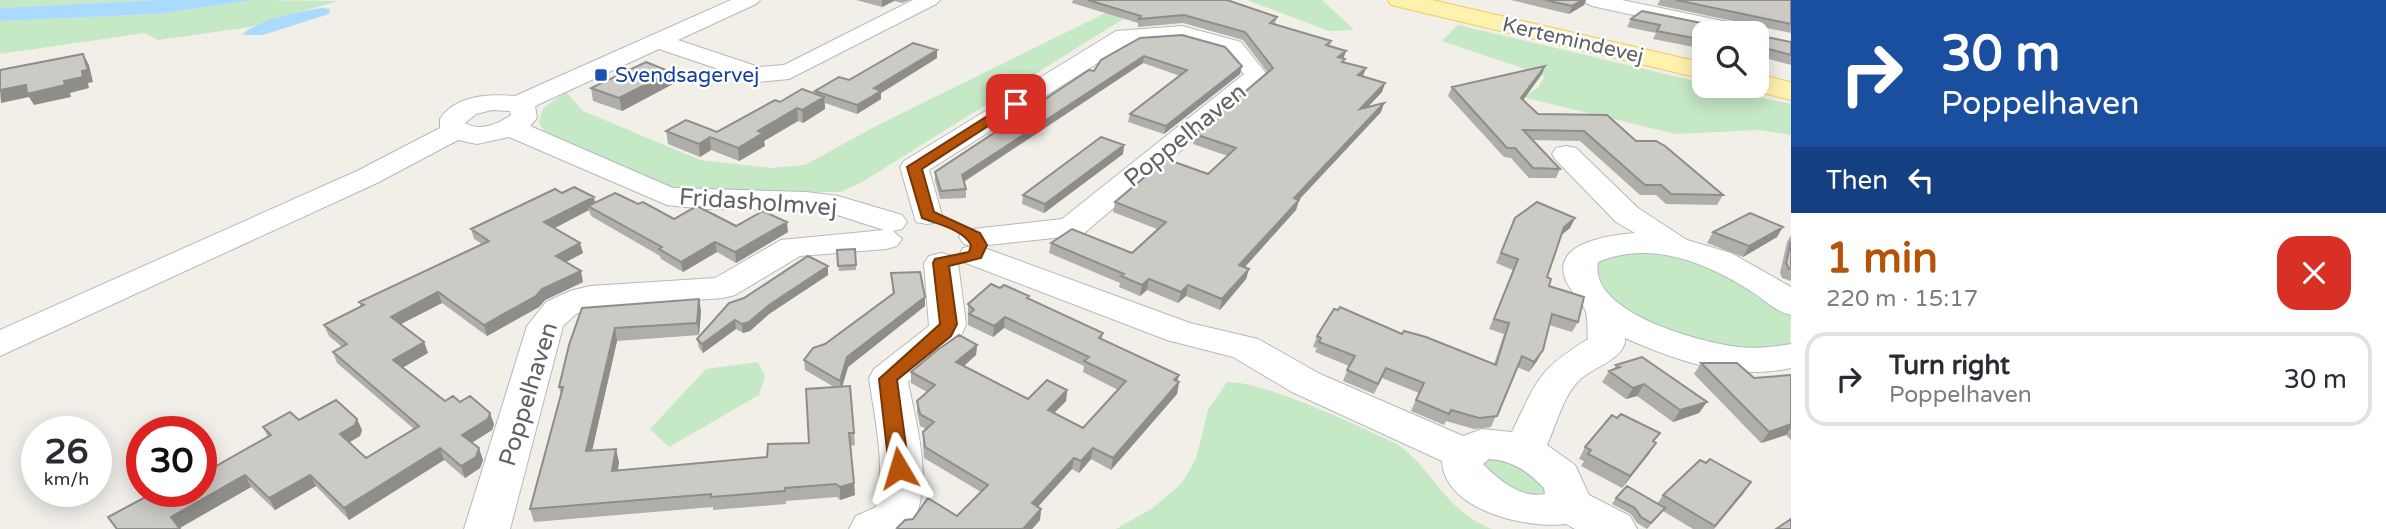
<!DOCTYPE html>
<meta charset="utf-8">
<style>
:root{--surface:#fff;--page:#f2f2f3;--text:#2b2b33;--muted:#7c7c81;--line:#e1e1e2;--accent:#b45309}
body{margin:0;font-family:"Varela Round",sans-serif;background:var(--page);color:var(--text);height:100vh;display:flex;flex-direction:column;font-size:26px;white-space:nowrap}
*{box-sizing:border-box;margin:0}
p{font-size:23px;color:var(--muted)}
.icon{flex:none;width:38px;height:38px;fill:none;stroke:currentColor;stroke-width:2;stroke-linecap:round;stroke-linejoin:round}
.map{position:relative;flex:1;overflow:hidden}
.panel{display:flex;flex-direction:column;background:var(--surface);width:595px}
.panel>*{flex:none}
.hud{background:#1a4fa0;color:#fff;overflow:hidden}
.fabs{position:absolute;left:1692px;top:21px;display:grid;gap:14px}
.fabs a{display:grid;place-items:center;width:77px;height:77px;border-radius:14px;background:var(--surface);box-shadow:0 4px 18px #0003;font-size:35px}
.speed{position:absolute;left:21px;top:416px;display:flex;gap:14px;font-size:35px;font-weight:700;text-align:center}
.speed>*{display:grid;place-content:center;width:91px;height:91px;border-radius:50%;background:var(--surface);box-shadow:0 4px 18px #0003;line-height:1}
.speed small{font-size:18px;font-weight:400}
.speed .limit{border:10px solid #d22;background:#fff;color:#111}
.pin{position:absolute;display:grid;place-items:center;width:60px;height:60px;color:#fff;margin:-30px;border-radius:14px;box-shadow:0 4px 10px #0006}
.me{position:absolute;width:77px;margin:-38px;rotate:353deg;stroke-linejoin:round;filter:drop-shadow(0 0 5px #0008)}
.turn{display:flex;align-items:center;gap:24px;height:147px;padding:0 35px;font-size:32px}
.turn .icon{width:91px;height:91px;stroke-width:2.5}
.turn b{display:block;font-size:49px;line-height:60px}
.then{display:flex;align-items:center;height:66px;padding:0 35px;background:#0003;gap:14px;font-size:26px}
.round{display:grid;place-items:center;flex:none;width:74px;height:74px;border-radius:21px;background:var(--page)}
.summary{display:flex;align-items:center;justify-content:space-between;height:119px;padding:0 35px}
h1{font-size:42px;font-weight:700;line-height:52px;color:var(--accent)}
ul{padding:0;list-style:none}
li{display:flex;align-items:center;gap:21px;height:94px;margin:0 14px 10px;padding:0 21px;border:4px solid var(--line);border-radius:21px}
li div{flex:1}
li b{display:block;font-size:26px}
li em{font-style:normal}
main{display:flex;flex:1;min-height:0}
.map>svg:first-child{display:block}
.green{fill:#c5e8c5}
.water{fill:#aadaff}
.lines{fill:none;stroke-linecap:round;stroke-linejoin:round}
.minor-casing{stroke:#b5b8bc;stroke-width:2}
.major-casing{stroke:#f2c960;stroke-width:2}
.minor{fill:#fff;fill-rule:evenodd}
.major{fill:#fff2af;fill-rule:evenodd}
.wall{fill:#afaea9}
.shaded-wall{fill:#8f8d8a}
.building{fill:#cccac5;stroke:#8f8d8a;stroke-width:2}
.route{fill:#b45309;stroke:#753606;stroke-width:2}
.transit-dot{fill:#1a4fb4;stroke:#fff;stroke-width:2.5}
.labels{text-anchor:middle;stroke-width:5;stroke-linejoin:round;paint-order:stroke}
.far-street-label{font-size:21px;fill:#5f6368;stroke:#fff}
.far-transit-label{font-size:21px;fill:#164399;stroke:#fff;text-anchor:start}
.street-label{font-size:24px;fill:#5f6368;stroke:#fff}
</style>
<main>
<div class="map">
<svg width="1791" height="529" viewBox="0 0 1791 529">
<rect width="100%" height="100%" fill="#f1efe8"/>
<path class="green" d="M0 0H156L0 8Z
M254 0 338 1 250 27 158 40 145 33 0 54V21L156 14Z
M1132 0 1144 6 862 182 840 192H699L671 188 545 132 539 123 543 108 566 92 583 111 700 160 771 168 805 165 878 125Z
M1247 0H1322L1354 30 1329 31Z
M1458 25 1704 83V86L1791 104V135L1759 130 1676 134 1522 97 1538 88 1545 76 1442 41Z
M1635 248 1694 257 1791 315 1790 345 1772 353 1671 340 1594 288 1595 259Z
M758 362 765 376 759 395 669 447 650 429 706 369Z
M1227 382C1265 381 1357 426 1395 443 1433 467 1443 510 1492 529H1116L1153 508 1182 483 1196 459 1208 410Z
M1489 455 1547 479V498L1510 500 1479 461Z"/>
<path class="water" d="M156 0H254L156 14 0 21V8Z
M323 8 330 9 329 14 263 35H242C255 20 303 11 323 8Z"/>
<g class="lines">
<defs>
<path id="minor" d="M731 0H760L756 4 678 40 759 67 784 65 913 0H940L936 4 789 79 757 82 659 49 535 106 537 118 530 126 673 188 806 192 838 196 902 215 907 222 902 229 893 231 902 239 897 246 886 249 800 256 735 295 723 298 591 308 576 314 563 326 510 529H464L527 326 546 302 570 291 590 286 715 278 781 240 884 230 834 214 806 210 705 209 667 205 509 137 477 144 458 140 377 183 0 356V330L357 171 440 128V119C456 95 488 94 515 96ZM492 110 510 111 511 115C498 124 480 132 465 123L476 114Z
M1581 0H1622L1747 26 1758 33H1717L1592 6Z
M1182 26 1241 42 1268 76 1082 235 979 246 1190 323 1258 339 1320 374 1463 436 1482 429 1512 432C1537 380 1538 370 1588 339 1587 331 1588 320 1586 312 1582 300 1568 291 1564 275 1556 241 1613 235 1635 233L1616 222 1556 160 1552 154 1556 148 1566 146 1576 148 1638 208 1687 240 1731 253 1791 287V315C1774 311 1764 299 1749 290 1705 262 1649 240 1598 262 1588 313 1700 342 1737 347 1755 349 1773 347 1791 344V368C1734 381 1677 361 1625 338 1627 357 1595 367 1583 377 1564 392 1557 423 1547 445L1575 465 1589 495 1630 516 1637 529H1575L1566 524C1526 529 1444 510 1442 461L1292 392 1233 357 1167 340 963 262 959 255 963 248 972 246 964 244 959 237 964 230 1062 219 1244 74 1225 52 1181 40 1129 43 929 170 942 215 938 222 927 224 916 222 900 167 904 161 1116 31ZM1489 459C1512 460 1529 472 1544 488L1545 494C1521 499 1499 480 1483 464Z
M941 253 953 256 958 263 966 324 963 332 958 340 908 382C917 429 935 485 910 529H849L856 516 876 507C886 466 875 420 869 378L874 369 929 326 924 263 929 256Z"/>
<path id="major" d="M1388 0H1432L1704 63V79L1391 5Z
M1757 74 1791 82V100L1747 89 1744 86H1757Z"/>
</defs>
<use href="#minor" class="minor-casing"/>
<use href="#major" class="major-casing"/>
<use href="#minor" class="minor"/>
<use href="#major" class="major"/>
</g>
<path class="wall" d="M856 0H910L902 3 894 1 882 7Z
M1073 0H1227L1277 17 1275 24 1331 41 1330 46 1346 51 1343 59 1344 62 1363 77 1385 83 1382 92 1368 107 1384 103 1381 112 1299 200 1296 210 1244 267 1249 269 1246 279 1220 310 1186 296 1178 303 1147 290 1140 296 1119 287 1120 283 1049 253 1051 243 1132 253 1157 229 1113 212 1115 202 1208 174 1228 156 1193 144 1195 134 1267 72 1243 40 1183 23 1138 27V23L1072 3Z
M1511 0H1586L1584 5 1569 14Z
M1660 0H1791V33L1657 5Z
M1642 11 1721 27H1759L1761 36 1791 42V65L1757 56V33H1704V49L1653 39 1656 33 1627 27 1631 19Z
M1140 38 1242 66 1240 74 1164 134 1128 122 1130 114 1180 76 1143 63 964 182 966 189V198L940 199 935 181V172L1094 71Z
M937 58 881 93V99L857 114 825 103V109L803 123 798 121 764 141 765 146 739 161 711 150 700 157 668 144 666 131 717 132 780 102 815 94V91L849 80Z
M1542 74 1523 100 1538 114 1636 141 1723 195 1717 205 1666 204 1656 195H1640L1580 141 1532 140 1560 169 1556 178H1529L1511 158 1504 157 1448 96 1452 87Z
M673 84 622 111 593 101 591 88Z
M1124 145 1123 154 1044 213 1022 204 1023 195Z
M562 193 595 203 638 204 674 219 788 232 736 263 717 252 683 272 661 259 660 256 591 216 589 210 555 228 583 253 566 262 583 282 545 300 539 307 487 336 442 303 401 324 424 342 428 353 403 367 445 401 460 402 494 424 492 430 472 443 483 460 480 468 465 478 444 460 349 520 316 486 275 510 251 487 180 528V529H116L108 517 216 466 268 437 263 427 299 420 357 419 362 430 360 436 349 442 366 458 414 429 337 363 333 352 342 347 329 336 324 325 361 307 359 302 482 244 474 239 471 229Z
M1515 218H1575L1570 228 1561 235 1547 277 1549 286 1578 322 1572 332 1549 325 1543 350 1537 361 1529 372 1517 367 1491 427 1474 429 1446 421 1444 425 1411 411 1419 393 1382 378 1374 394 1343 381 1349 366 1315 352 1317 348 1313 347 1317 336 1402 334 1494 364 1504 334 1489 329 1513 270 1496 263Z
M1713 232 1777 237 1743 257 1707 243Z
M1791 235V281L1782 278 1780 273 1787 242Z
M855 249 856 270 839 271 837 250Z
M828 266V275L769 314 750 331 743 333 736 329 703 353 699 348 697 339Z
M891 273 925 297V306L848 367 842 387 854 433 855 445 851 446 855 495 840 500 837 497 786 501V504L713 510V507L534 522 530 509 561 395 559 387 569 345 699 299 701 311 699 335 617 341 592 451 619 462 618 471 767 457 809 443 834 387 805 370 804 360 893 294Z
M1000 288 1029 296V299L1103 333 1102 339 1179 375 1177 382H1179L1177 394 1111 470 1091 459 1079 473 1072 469 1038 507 1041 509 1040 520 1032 529H897V528L957 516 981 492 924 458 923 443V432L926 429 920 426 917 412V401L927 392 911 383V372L977 345 976 355 964 366 1028 399 1067 390 1066 401 1054 413 1083 428 1118 390 1083 372 1084 366 1004 328 993 337 968 325V304Z
M1701 363 1754 378 1791 375V440L1786 435 1761 443 1694 374Z
M1616 365 1699 413 1673 422 1637 396 1626 399 1602 382 1609 371 1614 369Z
M1654 442 1649 454 1622 488 1581 466 1584 461 1579 459 1585 447Z
M1743 494 1714 529H1693L1663 511 1647 529 1637 523 1631 514 1612 504 1616 498 1657 504 1663 495Z"/>
<path class="shaded-wall" d="M882 0H894V1L882 7Z
M1583 0H1586L1584 5 1569 14 1572 6Z
M937 50V58L881 93V99L857 114V105L874 88Z
M1346 51 1343 59 1338 57Z
M83 54 89 65 93 82 88 83 89 88 70 93 71 97 34 105 29 97 1 103 0 90 26 85 64 81 82 71Z
M1144 56 1143 63 961 183 962 175Z
M1242 66 1240 74 1164 134 1166 126Z
M1545 66 1542 74 1518 107 1521 98Z
M1366 68 1363 76 1358 75Z
M671 72 673 84 622 111 619 98Z
M1385 83 1382 92 1357 118 1360 109Z
M824 97 825 109 803 123 802 110Z
M1384 103 1381 112 1291 208 1294 198Z
M797 108 798 121 764 141 765 146 739 161 738 148 758 131Z
M710 137 711 150 700 157 699 144Z
M1124 145 1123 154 1044 213 1045 204Z
M594 197 596 207 588 206 589 210 547 232 544 222Z
M1299 200 1296 210 1237 276 1239 265Z
M1575 218 1570 228 1559 237 1564 227Z
M787 222 788 232 736 263 735 252Z
M1783 227 1777 237 1743 257 1749 246Z
M715 242 717 252 683 272 681 262Z
M580 243 583 253 558 266 556 256Z
M828 266V275L769 314 750 331 743 333 742 324Z
M1249 269 1246 279 1220 310 1222 299Z
M581 271 583 282 545 300 539 307 487 336 484 325 542 289Z
M1149 279 1147 290 1140 296 1142 285Z
M1188 285 1186 296 1178 303 1181 292Z
M438 292 442 303 395 327 391 317Z
M925 297V306L848 367 841 391 840 381 847 357Z
M699 299 701 311 699 335 697 323Z
M1005 317 1004 328 993 337 994 326Z
M735 320 736 329 703 353 702 344Z
M615 328 617 341 589 464 586 451Z
M424 342 428 353 397 371 393 360Z
M977 345 976 355 956 373V362Z
M1543 350 1537 361 1529 372 1534 362Z
M1179 375 1176 386 1179 382 1177 394 1111 470 1113 458Z
M1644 384 1637 396 1626 399 1633 388Z
M1067 390 1066 401 1046 421 1048 410Z
M1707 402 1699 413 1673 422 1680 410Z
M490 413 494 424 492 430 466 446 462 435Z
M357 419 362 430 360 436 345 445 340 434Z
M1791 424V428L1786 435 1761 443 1769 432Z
M1656 443 1649 454 1622 488 1630 476Z
M440 448 444 460 349 520 344 508Z
M479 448 483 460 480 468 465 478 461 466Z
M1093 448 1091 459 1079 473 1081 461Z
M616 449 619 462 615 484 612 471Z
M1074 458 1072 469 1030 515 1032 503Z
M245 475 251 487 178 529 171 517Z
M310 475 316 486 275 510 269 498Z
M1751 482 1743 494 1713 529 1715 526Z
M854 483 855 495 840 500V487Z
M1041 509 1040 520 1032 529H1023Z"/>
<path class="building" d="M1088 0H1227L1277 17 1270 23 1331 41 1326 45 1346 51 1338 57 1345 59 1342 62 1366 68 1358 75 1385 83 1360 109 1384 103 1294 198 1299 200 1239 265 1249 269 1222 299 1188 285 1181 292 1149 279 1142 285 1121 276 1124 274 1051 243 1072 229 1132 253 1166 222 1115 202 1166 159 1208 174 1236 148 1195 134 1273 68 1245 32 1184 15 1139 19 1141 16Z
M1545 0H1583L1572 6Z
M1676 0H1791V24Z
M1642 11 1721 27H1759L1761 36 1791 42V55L1757 46V33H1704V40L1657 31 1660 25 1631 19Z
M1182 35 1225 47 1242 66 1166 126 1130 114 1187 70 1144 56 962 175 966 189 941 191 935 172 1089 70 1094 71 1101 60 1140 38Z
M913 43 937 50 874 88 881 91 857 105 815 91 839 77 849 80Z
M83 54 88 70 82 71 83 77 64 81 65 85 27 94 26 85 0 90V70Z
M646 62 671 72 619 98 591 88Z
M1545 66 1521 98 1538 114 1607 115 1636 141H1656L1665 146 1723 195 1671 194 1661 185H1645L1584 131 1523 130 1560 169 1533 168 1515 148H1507L1452 87Z
M802 89 824 97 802 110 797 108 758 131 763 133 738 148 710 137 699 144 666 131 686 120 717 132 775 100 780 102Z
M1101 137 1124 145 1045 204 1023 195Z
M574 187 594 197 544 222 580 243 556 256 581 271 542 289 536 296 484 325 438 292 391 317 424 342 393 360 445 401 453 396 460 402 470 396 490 413 488 419 462 435 479 448 476 457 461 466 440 448 344 508 310 475 269 498 245 475 171 517 180 529H117L108 517 155 492H201V466L211 461 216 466 271 435 263 427 290 412 299 420 336 400 357 419 355 425 340 434 366 458 419 426 333 352 347 344 324 325 364 305 359 302 489 241 471 229 555 189 562 193Z
M615 193 638 204 643 202 674 219 697 206 736 226 763 211 787 222 735 252 715 242 681 262 659 249 662 247 588 206Z
M1537 202 1575 218 1564 227 1547 277 1551 279 1549 286 1584 297 1578 322 1552 314 1543 350 1534 362 1522 356 1497 416 1479 418 1451 410 1449 414 1416 400 1424 383 1386 368 1378 384 1347 370 1355 356 1319 342 1321 338 1317 336 1334 309 1338 310 1340 307 1402 334 1404 331 1426 337 1496 365 1509 323 1494 319 1518 259 1501 253 1515 218Z
M1750 213 1783 227 1749 246 1713 232Z
M1791 241V269H1789L1786 263Z
M855 249 856 265 838 266 837 250Z
M808 256 828 266 769 305 749 322 742 324 735 320 702 344 697 339 729 303 744 298Z
M920 272 925 297 847 357 840 381 804 360 813 348 825 344 894 293 891 273Z
M991 284 1000 288 1004 285 1029 296 1027 298 1103 333 1099 338 1179 375 1174 380 1179 382 1113 458 1093 448 1081 461 1074 458 1032 503 1041 509 1023 529H900L897 528 905 520 913 519 928 498 957 516 988 485 925 447 923 432 934 422 920 414 917 401 935 385 911 372 936 351 959 335 977 345 956 362 1028 399 1047 380 1067 390 1048 410 1083 428 1126 381 1084 361 1089 357 1005 317 994 326 969 314 974 310 968 304Z
M699 299 697 323 615 328 586 451 616 449 612 471 767 457 768 444 809 443 806 389 850 386 854 433H849L854 483 840 487 836 484 785 488V491L711 497V494L530 509 563 387H559L569 345 582 308Z
M1642 357 1707 402 1680 410 1644 384 1633 388 1609 371 1620 367 1616 365Z
M1701 363H1737L1754 378 1791 375V424L1769 432Z
M1621 414 1660 433 1653 441 1656 443 1630 476 1588 454 1591 450 1585 447 1612 415 1617 418Z
M1710 459 1751 482 1715 526 1663 495 1700 460 1706 463Z
M1627 486 1665 508 1651 523 1641 517 1635 508 1616 498Z
M1791 519V529H1776Z"/>
<path class="route" d="M1011 101 1022 104 922 169 934 212 980 233 987 245 981 258 949 266 957 324 951 336 897 380 909 468 906 473H892L889 468 879 379 940 324 933 263 935 259 969 252 971 245C963 229 937 224 922 218L907 167Z"/>
<rect class="transit-dot" x="594" y="68" width="14" height="14" rx="3.5"/>
<g class="labels">
<g class="far-street-label">
<text transform="translate(1573 40) rotate(13)" y="7">Kertemindevej</text>
</g>
<g class="far-transit-label">
<text x="615" y="82">Svendsagervej</text>
</g>
<g class="street-label">
<text transform="translate(1185 135) rotate(-39)" y="8">Poppelhaven</text>
<text transform="translate(758 202) rotate(4)" y="8">Fridasholmvej</text>
<text transform="translate(528 394) rotate(-73)" y="8">Poppelhaven</text>
</g>
</g>
</svg>
<div class="fabs">
<a><svg class="icon" aria-label="search" viewBox="0 0 24 24"><circle cx="10" cy="10" r="6"/><path d="M15 15l6 6"/></svg></a>
</div>
<div class="speed"><div>26<small>km/h</small></div><div class="limit">30</div></div>
<div class="pin" style="left:1016px;top:104px;background:#d93025"><svg class="icon" aria-label="arrive" viewBox="0 0 24 24"><path d="M6 21V4h12l-3 4 3 4H6"/></svg></div>
<svg class="me" style="left:899px;top:468px" viewBox="-20 -20 40 40"><path d="M0-17L14 15 0 8-14 15z" fill="#b45309" stroke="#fff" stroke-width="4"/></svg>
</div>
<section class="panel">
<div class="hud">
<div class="turn"><svg class="icon" aria-label="right" viewBox="0 0 24 24"><path d="M7 20v-9h11M14 6l5 5-5 5"/></svg><div><b>30 m</b>Poppelhaven</div></div>
<div class="then">Then<svg class="icon" aria-label="left" viewBox="0 0 24 24"><path d="M17 20v-9H6M10 6l-5 5 5 5"/></svg></div>
</div>
<div class="summary"><div><h1>1 min</h1><p>220 m · 15:17</p></div><a class="round" style="background:#d93025;color:#fff"><svg class="icon" aria-label="close" viewBox="0 0 24 24"><path d="M6 6l12 12M18 6L6 18"/></svg></a></div>
<ul>
<li><svg class="icon" aria-label="right" viewBox="0 0 24 24"><path d="M7 20v-9h11M14 6l5 5-5 5"/></svg><div><b>Turn right</b><p>Poppelhaven</p></div><em>30 m</em></li>
</ul>
</section>
</main>
